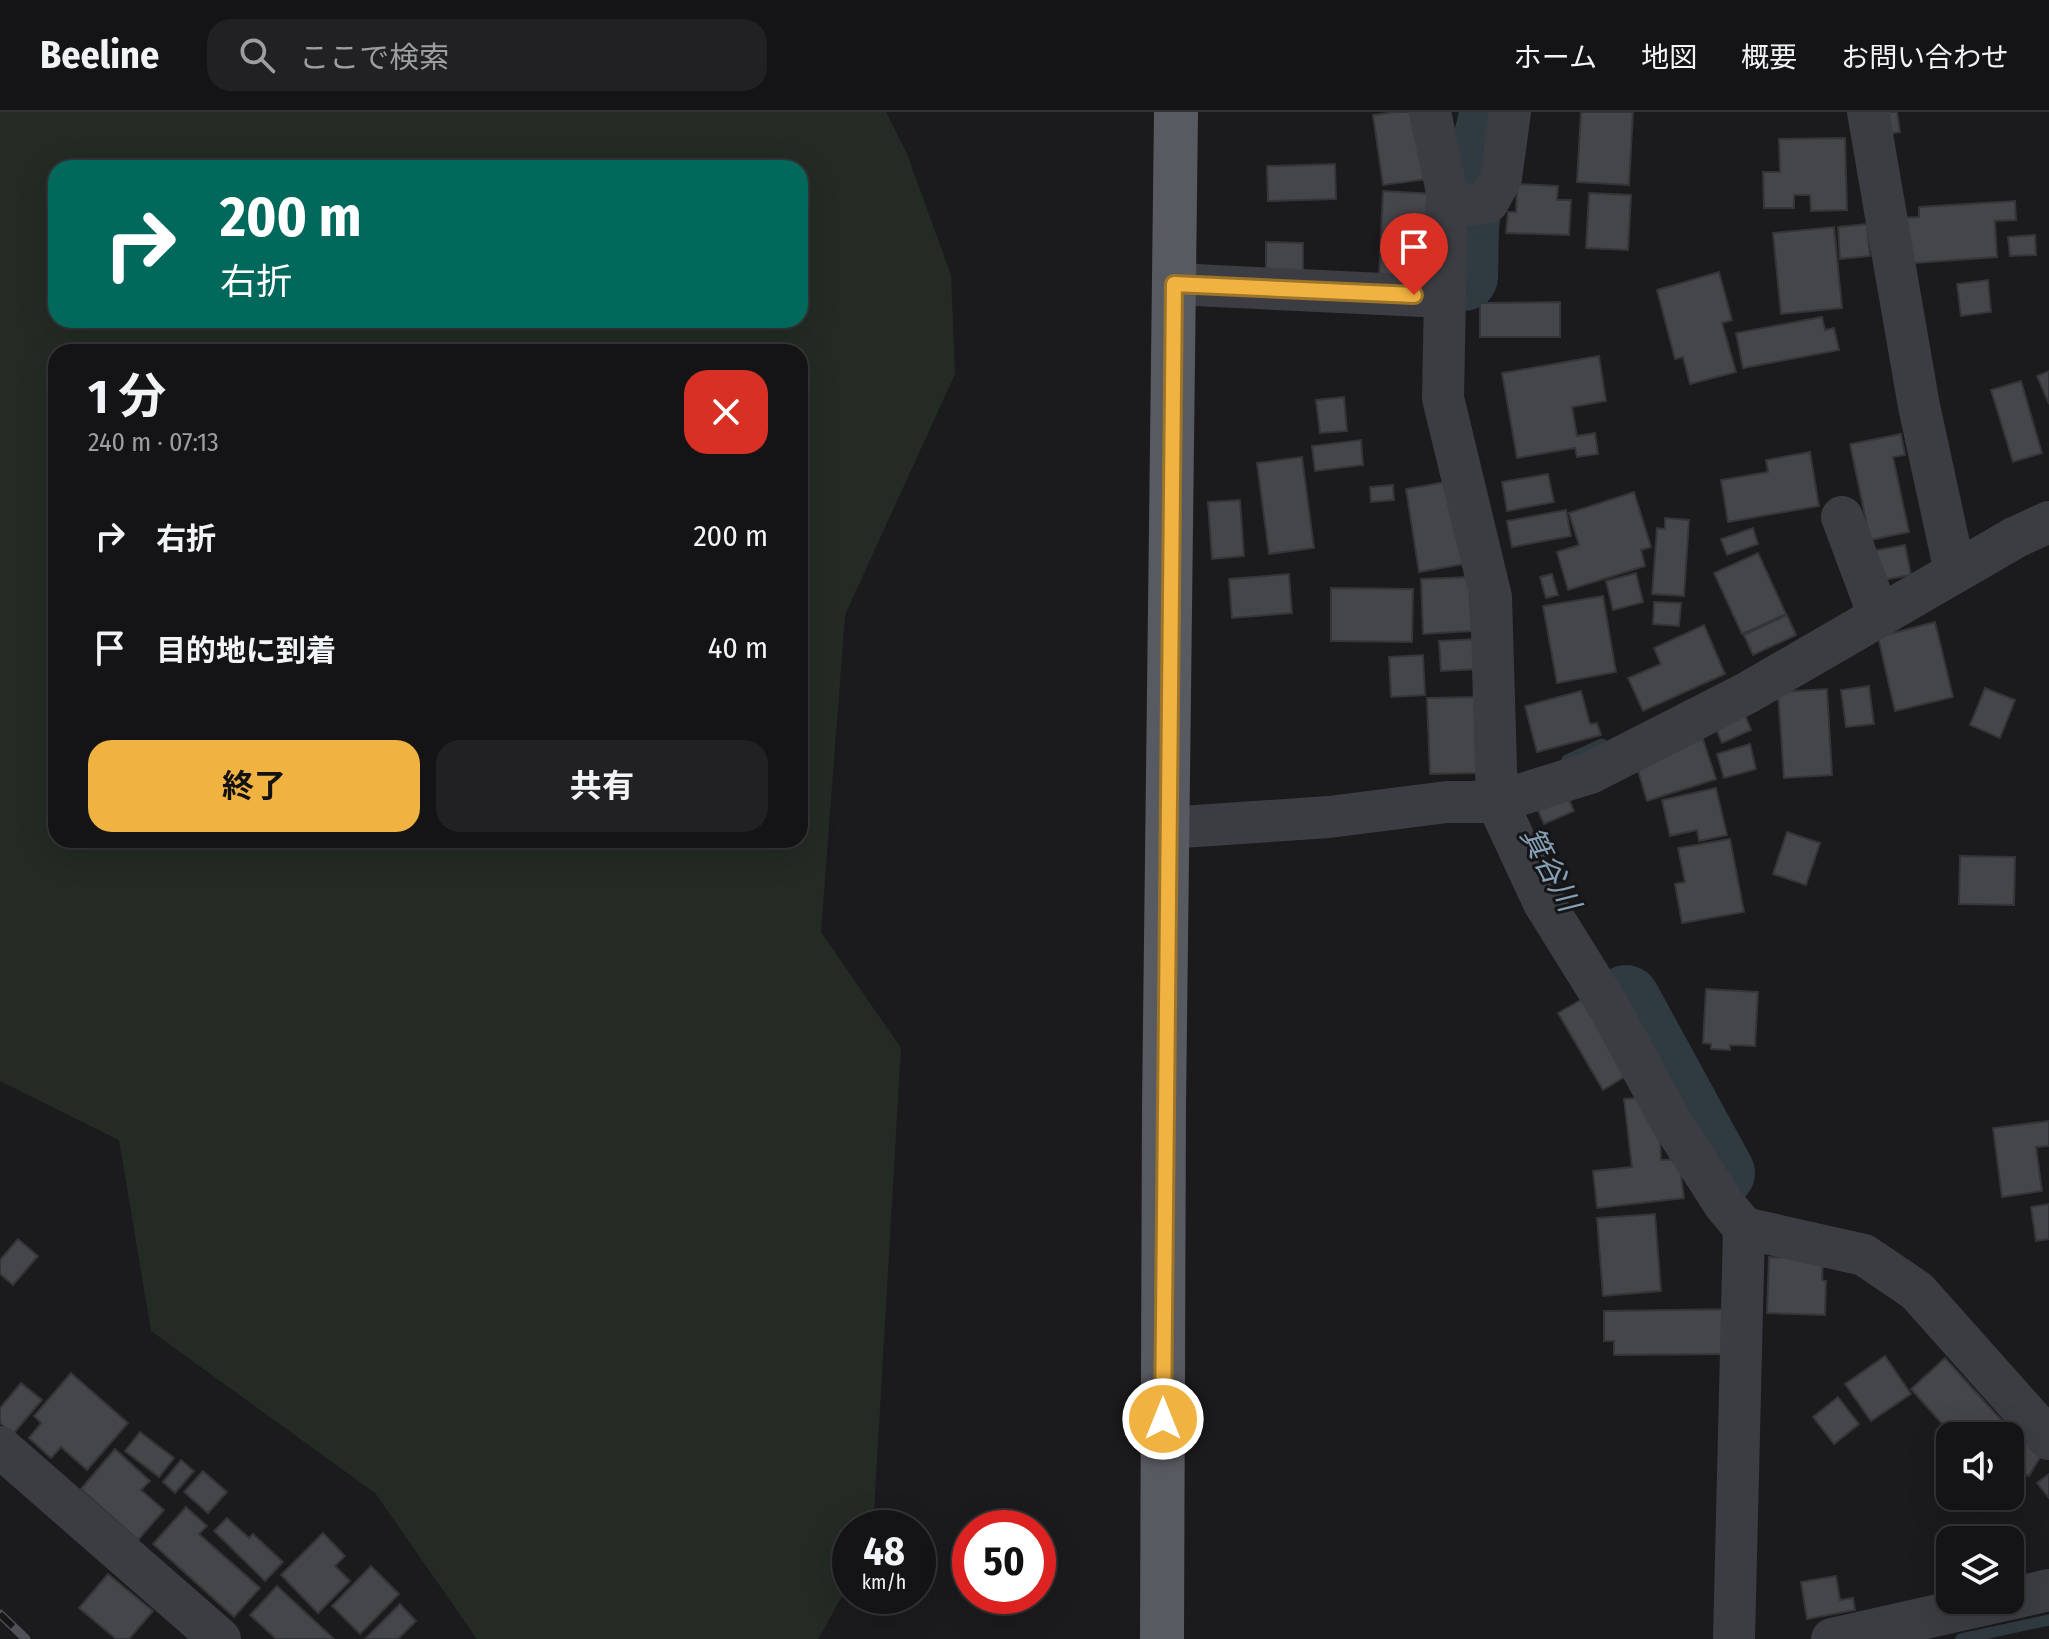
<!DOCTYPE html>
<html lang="ja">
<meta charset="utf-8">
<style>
:root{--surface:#141416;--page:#212123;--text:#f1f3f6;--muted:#9d9ea1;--line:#333335;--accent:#f0b240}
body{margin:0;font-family:"Fira Sans Condensed","Noto Sans JP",sans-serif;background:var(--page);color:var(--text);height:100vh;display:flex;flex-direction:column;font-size:30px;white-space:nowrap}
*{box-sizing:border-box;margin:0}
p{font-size:26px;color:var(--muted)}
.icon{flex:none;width:44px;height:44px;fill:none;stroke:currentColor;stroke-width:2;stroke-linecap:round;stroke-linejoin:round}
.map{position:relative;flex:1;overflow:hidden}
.sheet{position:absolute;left:48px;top:232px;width:760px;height:504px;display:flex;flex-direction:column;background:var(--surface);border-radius:24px;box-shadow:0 8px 32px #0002,0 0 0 2px var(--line)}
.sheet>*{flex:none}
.guide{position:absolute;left:48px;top:48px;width:760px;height:168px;border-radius:24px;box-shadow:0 8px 32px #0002,0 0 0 2px var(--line);background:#00695c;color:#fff;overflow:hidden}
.controls{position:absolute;left:1936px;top:1310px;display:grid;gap:16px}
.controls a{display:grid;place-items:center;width:88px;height:88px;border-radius:16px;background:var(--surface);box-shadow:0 8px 32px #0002,0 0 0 2px var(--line);font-size:40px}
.speed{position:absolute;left:832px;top:1398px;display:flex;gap:16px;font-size:40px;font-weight:700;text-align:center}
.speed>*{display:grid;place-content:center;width:104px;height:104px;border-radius:50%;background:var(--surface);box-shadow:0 8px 32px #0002,0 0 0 2px var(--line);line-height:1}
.speed small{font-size:20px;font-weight:400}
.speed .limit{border:12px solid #d22;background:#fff;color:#111}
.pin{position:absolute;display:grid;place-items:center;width:68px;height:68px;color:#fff;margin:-82px -34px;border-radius:50% 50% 50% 0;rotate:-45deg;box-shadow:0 0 8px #0007}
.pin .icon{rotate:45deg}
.me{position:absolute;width:88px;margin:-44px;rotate:0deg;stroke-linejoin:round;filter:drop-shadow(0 0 6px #0008)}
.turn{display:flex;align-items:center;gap:28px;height:168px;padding:0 40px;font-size:36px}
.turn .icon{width:104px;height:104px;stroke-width:2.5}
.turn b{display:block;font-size:56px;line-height:68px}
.round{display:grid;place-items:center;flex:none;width:84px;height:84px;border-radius:24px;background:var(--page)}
.head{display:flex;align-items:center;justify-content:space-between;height:136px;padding:0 40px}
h1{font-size:48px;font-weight:700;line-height:60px}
.button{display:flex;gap:16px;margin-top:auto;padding:16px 40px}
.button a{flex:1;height:92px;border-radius:24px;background:var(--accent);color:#111;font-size:32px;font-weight:700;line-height:92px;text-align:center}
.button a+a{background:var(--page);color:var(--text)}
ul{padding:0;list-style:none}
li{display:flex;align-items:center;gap:24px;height:112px;padding:0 40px}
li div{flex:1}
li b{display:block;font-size:30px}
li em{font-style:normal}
header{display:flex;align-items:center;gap:48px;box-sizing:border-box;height:112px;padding:0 40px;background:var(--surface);border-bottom:2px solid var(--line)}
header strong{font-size:38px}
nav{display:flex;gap:44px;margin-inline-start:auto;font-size:28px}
.search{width:560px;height:72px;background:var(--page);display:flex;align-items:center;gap:20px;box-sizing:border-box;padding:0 28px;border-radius:24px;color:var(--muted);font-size:30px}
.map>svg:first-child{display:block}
.green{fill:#232b24;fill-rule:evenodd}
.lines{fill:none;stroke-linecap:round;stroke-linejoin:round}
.stream{stroke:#303a41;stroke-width:11}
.river{stroke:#303a41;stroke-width:68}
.building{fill:#45464a;stroke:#353539;stroke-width:2}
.minor{stroke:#3c3d42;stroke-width:42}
.major{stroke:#585a61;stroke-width:44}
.rail-casing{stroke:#4f5157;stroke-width:9}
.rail{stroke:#161618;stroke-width:6;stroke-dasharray:18;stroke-linecap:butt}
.route-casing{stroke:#9c742a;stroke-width:20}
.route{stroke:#f0b240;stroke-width:14}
.labels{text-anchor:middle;stroke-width:6;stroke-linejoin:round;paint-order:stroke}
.water-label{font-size:30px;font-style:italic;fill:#86a0b6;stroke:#161618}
</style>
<header>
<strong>Beeline</strong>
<div class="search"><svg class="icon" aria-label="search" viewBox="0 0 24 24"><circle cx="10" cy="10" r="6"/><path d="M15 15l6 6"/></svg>ここで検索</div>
<nav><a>ホーム</a><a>地図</a><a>概要</a><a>お問い合わせ</a></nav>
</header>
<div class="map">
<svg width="2049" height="1527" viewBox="0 0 2049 1527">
<rect width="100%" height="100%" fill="#1b1b1d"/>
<path class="green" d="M0 0H886L907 42 951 163 955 262 845 503 821 820 901 936 873 1416H850V1470L818 1527H477L375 1381 151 1219 119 1028 0 969ZM56 56H800V208H56ZM56 240H800V728H56Z"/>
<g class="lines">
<path class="stream" d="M1567 648 1602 632
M1961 1527 2049 1508"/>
<path class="river" d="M1464 165C1465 136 1463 106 1471 78 1478 52 1490 27 1493 0
M1626 887 1721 1061"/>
</g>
<path class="building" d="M1396 0H1420L1429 67 1383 73 1373 3Z
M1581 0H1633L1629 73 1577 70Z
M1877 0H1897L1900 20 1880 23Z
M1845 26 1847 98 1811 99 1810 83H1794V96H1764L1763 60H1780L1779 27Z
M1335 52 1336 87 1268 89 1267 54Z
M1517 72 1558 74 1557 88H1571L1569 123 1506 121 1508 100H1516Z
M1383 79 1435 82 1430 169 1379 166Z
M1589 81 1631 83 1628 138 1586 136Z
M2015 89 2016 108 1995 109 1997 145 1902 152 1899 106 1919 105V95Z
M1867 112 1870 144 1840 147 1838 115Z
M1834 115 1842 196 1781 202 1773 121Z
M2035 123 2036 143 2010 144 2008 125Z
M1266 130 1303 131V159L1266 158Z
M1719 160 1732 208 1722 211 1736 260 1690 272 1683 245 1675 247 1657 178Z
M1988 168 1991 200 1961 204 1957 172Z
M1560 190V225H1480V191Z
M1822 205 1825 218 1834 216 1839 238 1743 256 1736 221Z
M1599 244 1606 289 1572 295 1577 324 1595 321 1598 342 1577 345 1575 336 1517 346 1502 261Z
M2049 259V292L2037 264Z
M2021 269 2042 341 2013 350 1991 278Z
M1344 285 1347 319 1320 321 1316 288Z
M1901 322 1905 343 1893 345 1909 420 1870 428 1850 332Z
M1361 328 1363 353 1315 359 1312 334Z
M1810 340 1819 394 1728 410 1721 368 1768 360 1766 348Z
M1302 345 1314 436 1269 442 1257 351Z
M1548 362 1554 390 1507 399 1502 370Z
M1451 369 1464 452 1419 460 1406 377Z
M1393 373 1394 388 1371 390 1370 375Z
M1634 380 1651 435 1641 438 1645 454 1568 478 1557 440 1579 433 1569 401Z
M1240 388 1244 444 1212 447 1208 390Z
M1566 398 1571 424 1512 435 1507 409Z
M1665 406 1689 408 1684 484 1652 482 1657 416 1665 417Z
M1753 416 1758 432 1727 443 1721 427Z
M1905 433 1911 463 1877 469 1872 439Z
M1758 441 1786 502 1742 522 1714 461Z
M1636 461 1643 490 1613 498 1606 469Z
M1289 462 1292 501 1232 506 1229 467Z
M1552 462 1558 483 1546 486 1540 465Z
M1469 465 1472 519 1423 522 1421 467Z
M1331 476 1413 477 1412 530 1331 529Z
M1603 484 1616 560 1557 571 1543 494Z
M1654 490 1681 491 1679 514 1653 512Z
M1787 503 1796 523 1753 543 1744 523Z
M1935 510 1953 585 1895 599 1878 525Z
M1704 513 1725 562 1643 599 1628 566 1661 552 1654 536Z
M1477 527 1479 557 1441 559 1439 529Z
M1423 543 1425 583 1391 585 1389 545Z
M1869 574 1874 612 1846 615 1841 578Z
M1985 576 2015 588 2000 626 1970 613Z
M1827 577 1832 663 1784 666 1778 580Z
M1581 579 1590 612 1597 611 1601 623 1537 640 1525 594Z
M1477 585 1479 661 1430 662 1427 586Z
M1743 598 1751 618 1722 631 1714 612Z
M1703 627 1716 667 1647 689 1635 648Z
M1750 632 1756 657 1724 666 1717 642Z
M1716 676 1727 723 1699 729 1697 718 1670 724 1662 688Z
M1567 683 1574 699 1544 712 1537 696Z
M1787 720 1820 731 1806 773 1773 762Z
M1730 727 1744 800 1682 811 1675 772 1685 770 1678 736Z
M1960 744 2015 745 2014 793 1959 792Z
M1706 877 1758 880 1755 934 1730 933V938L1711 937V932L1703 931Z
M1589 883 1634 959 1603 978 1558 901Z
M1647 985 1659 1008 1661 1048 1679 1047 1684 1086 1597 1096 1593 1059 1632 1055 1624 987Z
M2049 1009V1034L2036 1035 2042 1079 2002 1085 1993 1016Z
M2049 1092V1127L2036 1129 2031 1095Z
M1655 1102 1661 1179 1603 1184 1597 1106Z
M18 1127 38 1144 13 1173 0 1162V1148Z
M1769 1145 1823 1147 1822 1168 1826 1169 1825 1203 1767 1201Z
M1736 1197V1242L1614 1243V1229H1604V1199Z
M1885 1244 1911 1282 1871 1309 1845 1272Z
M1945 1246 2005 1312 1992 1324H1953L1911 1277Z
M71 1261 128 1311 87 1358 61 1335 51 1346 29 1326 41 1311 34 1304Z
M21 1271 42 1288 13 1322 0 1311V1296Z
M1838 1285 1859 1312 1834 1332 1813 1305Z
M2009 1315 2045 1337 2029 1364 2013 1354 2010 1359V1324H2004Z
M140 1320 174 1346 159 1365 125 1339Z
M115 1337 150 1369 141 1378 164 1398 138 1428 81 1377Z
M181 1348 194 1359 175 1381 163 1370Z
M203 1359 227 1380 208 1401 184 1380Z
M2049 1362V1386L2037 1371Z
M186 1395 207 1414 199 1422 260 1476 234 1505 153 1432Z
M227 1406 249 1426 253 1422 283 1450 265 1469 214 1419Z
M323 1421 345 1444 335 1454 350 1469 318 1501 281 1463Z
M371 1454 399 1482 360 1522 332 1494Z
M108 1462 153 1499 129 1527H116L79 1496Z
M1836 1464 1840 1488 1853 1486 1855 1498 1807 1507 1801 1470Z
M277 1474 334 1527H276L250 1503Z
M400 1492 416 1509 398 1527H365Z"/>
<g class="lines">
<path class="minor" d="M1430 0 1447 80 1443 286 1491 485 1497 690 1544 791 1610 897 1670 1008 1724 1092 1744 1116 1864 1143 1917 1179 2049 1327
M1868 0 1919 294 1955 460
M1446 96 1488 90 1501 66 1510 0
M1174 172 1444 185
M1842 405 1879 504
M1167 716 1329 705 1447 690H1497L1590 661 1747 581 2016 425 2049 410
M0 1335 220 1527
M2010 1487 2049 1478
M1734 1527 1744 1116
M1832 1527 2005 1488"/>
<path class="major" d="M1162 1527 1164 994 1176 0"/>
<defs>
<path id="rail" d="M0 1502 26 1527"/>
</defs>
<use href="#rail" class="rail-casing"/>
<use href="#rail" class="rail"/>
</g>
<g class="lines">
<defs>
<path id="route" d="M1163 1307 1174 172 1414 183"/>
</defs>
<use href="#route" class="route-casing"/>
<use href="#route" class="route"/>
</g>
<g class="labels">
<g class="water-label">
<text transform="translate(1550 757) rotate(62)" y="10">箕谷川</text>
</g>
</g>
</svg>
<div class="controls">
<a><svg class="icon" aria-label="sound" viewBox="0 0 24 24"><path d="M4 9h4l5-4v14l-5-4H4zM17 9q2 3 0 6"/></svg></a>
<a><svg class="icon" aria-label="layers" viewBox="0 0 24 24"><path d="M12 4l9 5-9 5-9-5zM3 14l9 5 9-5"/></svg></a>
</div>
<div class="speed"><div>48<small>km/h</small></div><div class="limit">50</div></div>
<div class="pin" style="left:1414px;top:183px;background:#d93025"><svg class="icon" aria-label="arrive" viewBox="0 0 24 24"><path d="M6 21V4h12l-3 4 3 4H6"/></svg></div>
<svg class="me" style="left:1163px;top:1307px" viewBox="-20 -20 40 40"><circle r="17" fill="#f0b240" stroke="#fff" stroke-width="3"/><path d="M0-11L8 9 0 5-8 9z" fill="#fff"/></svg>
<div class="guide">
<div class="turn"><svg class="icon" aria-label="right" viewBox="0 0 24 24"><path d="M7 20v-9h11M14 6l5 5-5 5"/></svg><div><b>200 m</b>右折</div></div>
</div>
<section class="sheet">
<div class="head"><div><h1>1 分</h1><p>240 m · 07:13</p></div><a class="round" style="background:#d93025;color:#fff"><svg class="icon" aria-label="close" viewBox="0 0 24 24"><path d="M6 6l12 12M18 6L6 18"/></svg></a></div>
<ul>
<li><svg class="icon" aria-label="right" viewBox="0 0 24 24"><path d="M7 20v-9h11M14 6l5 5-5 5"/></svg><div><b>右折</b></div><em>200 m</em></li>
<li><svg class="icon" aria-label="arrive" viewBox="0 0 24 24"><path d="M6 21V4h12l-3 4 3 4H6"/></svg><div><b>目的地に到着</b></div><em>40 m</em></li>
</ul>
<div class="button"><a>終了</a><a>共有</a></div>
</section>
</div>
